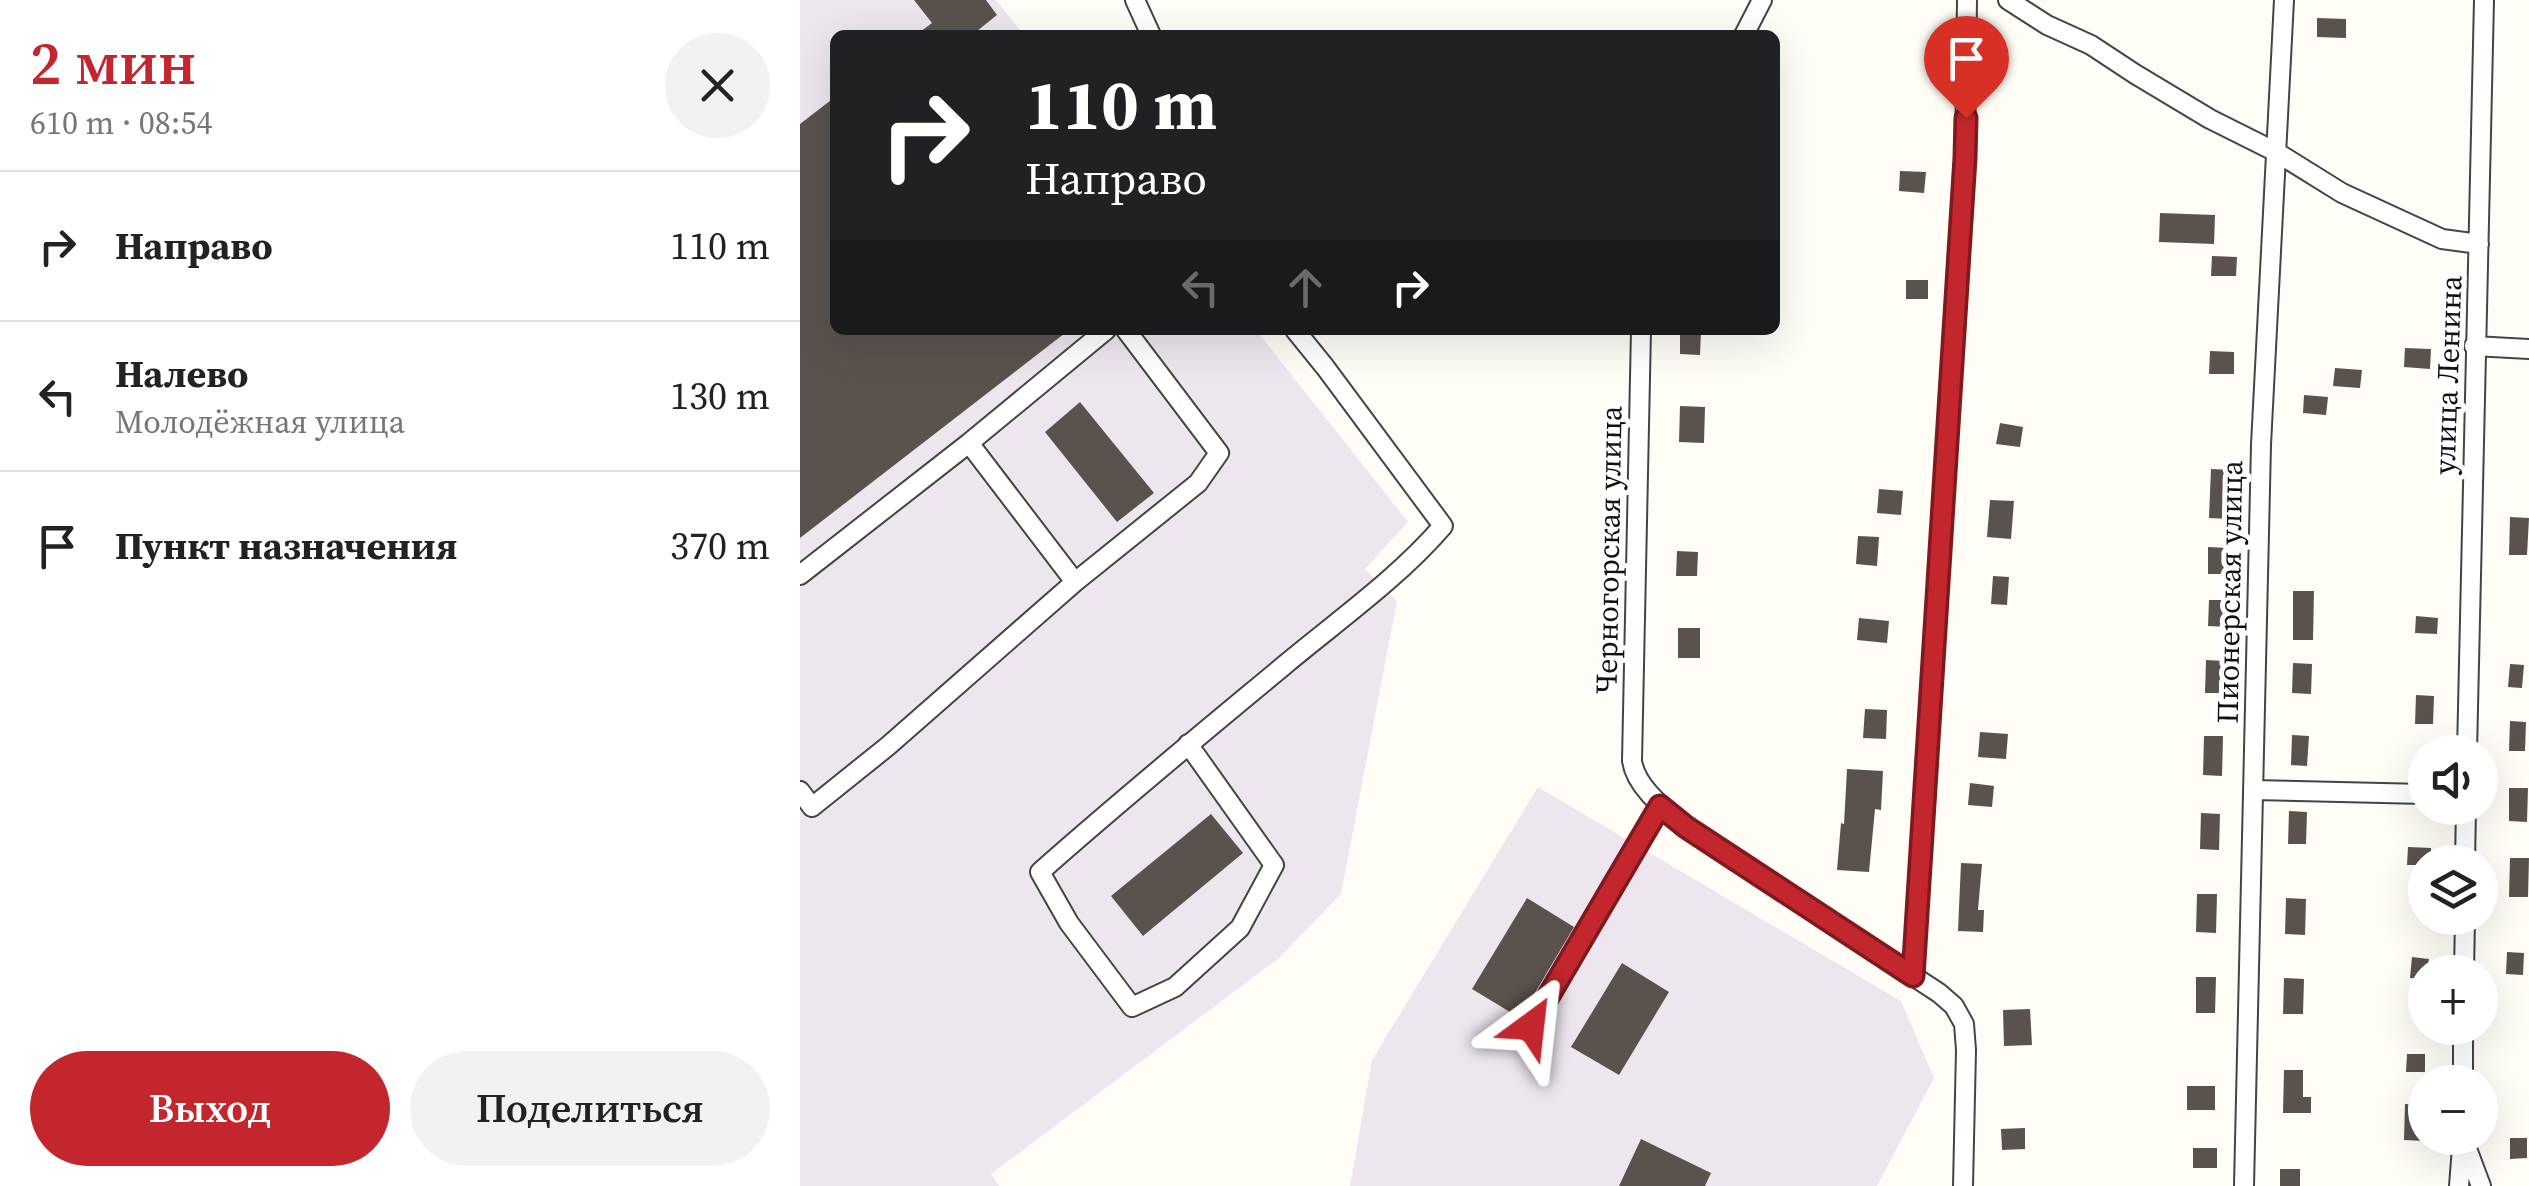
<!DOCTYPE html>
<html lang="ru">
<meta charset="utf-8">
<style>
:root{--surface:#fff;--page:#f2f2f2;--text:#222;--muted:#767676;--line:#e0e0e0;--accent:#c4262e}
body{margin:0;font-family:"Source Serif 4",serif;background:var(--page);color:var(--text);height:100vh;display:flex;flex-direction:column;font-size:38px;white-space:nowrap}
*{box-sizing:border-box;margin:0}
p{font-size:32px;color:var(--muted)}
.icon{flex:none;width:55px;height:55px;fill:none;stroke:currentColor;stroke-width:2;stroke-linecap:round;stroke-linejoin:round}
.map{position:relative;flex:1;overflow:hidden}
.sheet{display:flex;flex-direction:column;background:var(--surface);width:800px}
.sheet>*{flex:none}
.banner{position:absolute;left:30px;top:30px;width:950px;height:305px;border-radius:15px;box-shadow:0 10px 40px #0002;background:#202124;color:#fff;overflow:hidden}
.fabs{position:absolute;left:1608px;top:735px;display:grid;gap:20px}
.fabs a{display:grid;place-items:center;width:90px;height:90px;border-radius:50%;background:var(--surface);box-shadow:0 10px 40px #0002;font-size:50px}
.pin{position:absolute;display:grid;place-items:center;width:85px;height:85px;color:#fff;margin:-102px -42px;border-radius:50% 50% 50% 0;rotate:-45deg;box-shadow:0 0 10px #0007}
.pin .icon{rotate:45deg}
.me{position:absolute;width:110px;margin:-55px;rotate:30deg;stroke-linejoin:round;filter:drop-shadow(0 0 8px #0008)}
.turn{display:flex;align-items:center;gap:35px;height:210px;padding:0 30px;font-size:45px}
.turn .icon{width:130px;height:130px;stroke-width:2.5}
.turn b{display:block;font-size:70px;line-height:85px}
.lanes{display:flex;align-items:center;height:95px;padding:0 30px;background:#0003;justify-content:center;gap:50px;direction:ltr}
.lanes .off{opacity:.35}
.round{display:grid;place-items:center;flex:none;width:105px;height:105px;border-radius:52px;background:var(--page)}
.headline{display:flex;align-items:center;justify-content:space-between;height:170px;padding:0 30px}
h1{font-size:60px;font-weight:600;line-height:75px;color:var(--accent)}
.primary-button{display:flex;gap:20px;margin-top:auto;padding:20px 30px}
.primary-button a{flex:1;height:115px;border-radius:60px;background:var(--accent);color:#fff;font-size:40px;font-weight:600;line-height:115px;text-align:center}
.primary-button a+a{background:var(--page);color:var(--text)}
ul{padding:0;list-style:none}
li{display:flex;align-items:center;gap:30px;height:150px;padding:0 30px;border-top:2px solid var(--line)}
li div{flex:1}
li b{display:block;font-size:38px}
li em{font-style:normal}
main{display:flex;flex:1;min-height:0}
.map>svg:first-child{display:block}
.industrial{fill:#eee6ef}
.building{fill:#5a524d}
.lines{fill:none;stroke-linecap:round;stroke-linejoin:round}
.minor-casing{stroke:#444;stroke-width:22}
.minor{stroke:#fff;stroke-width:18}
.route-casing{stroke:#7f191e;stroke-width:25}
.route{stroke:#c4262e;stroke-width:18}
.labels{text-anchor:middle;stroke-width:10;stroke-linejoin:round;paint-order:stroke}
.street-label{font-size:30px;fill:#111;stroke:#fff}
</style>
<main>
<section class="sheet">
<div class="headline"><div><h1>2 мин</h1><p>610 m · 08:54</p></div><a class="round"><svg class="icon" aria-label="close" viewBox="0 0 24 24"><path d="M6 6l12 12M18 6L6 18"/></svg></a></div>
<ul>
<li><svg class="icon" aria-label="right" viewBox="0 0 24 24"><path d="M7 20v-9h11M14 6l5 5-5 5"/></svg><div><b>Направо</b></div><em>110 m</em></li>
<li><svg class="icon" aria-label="left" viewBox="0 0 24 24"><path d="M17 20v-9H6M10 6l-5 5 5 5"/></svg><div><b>Налево</b><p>Молодёжная улица</p></div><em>130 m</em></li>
<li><svg class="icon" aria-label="arrive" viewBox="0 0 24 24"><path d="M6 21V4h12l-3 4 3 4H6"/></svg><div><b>Пункт назначения</b></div><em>370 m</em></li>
</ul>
<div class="primary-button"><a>Выход</a><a>Поделиться</a></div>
</section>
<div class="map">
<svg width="1729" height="1186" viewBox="0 0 1729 1186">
<rect width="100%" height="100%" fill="#fffdf5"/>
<path class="industrial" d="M0 0H196L224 35H35V330H456L608 522 565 569 597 601 541 894 479 958 191 1174 199 1186H0Z
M738 787 1101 1001 1134 1078 1077 1186H550L572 1060Z"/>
<path class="building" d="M114 0H186L197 15 172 35H116L132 23Z
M1517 18 1546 19V38L1517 37Z
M35 97V330H269L0 538V124Z
M1100 171 1126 172 1124 193 1099 191Z
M1360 213 1415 215 1414 244 1359 242Z
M1412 256 1437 257 1436 276H1411Z
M1106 280H1128V299H1106Z
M880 330H901L900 355 880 354Z
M1605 348 1631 349 1630 369 1604 367Z
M1410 351 1434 352V374H1409Z
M1535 368 1562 370 1560 388 1533 386Z
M1504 395 1528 397 1526 415 1503 413Z
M280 402 354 493 317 522 245 432Z
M880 406 905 407 904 443 879 442Z
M1200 423 1223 427 1220 447 1196 444Z
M1411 469 1431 470 1429 519 1409 518Z
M1079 489 1103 491 1101 515 1077 513Z
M1190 500 1214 501 1211 539 1187 537Z
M1710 517 1729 518 1727 555H1709Z
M1058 536 1079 537 1077 566 1056 564Z
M1408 547 1429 548 1428 574H1408Z
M877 551 898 552 897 576H876Z
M1193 576 1209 577 1207 605 1191 604Z
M1493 591H1514L1513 640H1493Z
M1409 600H1428L1427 627 1408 626Z
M1616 616 1638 618 1637 634 1615 633Z
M1059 618 1089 621 1087 643 1057 640Z
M878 628H900V658H878Z
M1406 660 1425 661 1424 693H1405Z
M1493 663 1512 664 1511 694 1492 693Z
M1710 664 1724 665 1722 688 1708 687Z
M1616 695 1634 696 1633 724H1615Z
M1065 709 1087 710 1086 739 1063 738Z
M1710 721 1726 722 1725 751H1709Z
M1180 732 1208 734 1206 759 1178 757Z
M1492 735 1509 736 1507 766 1491 765Z
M1404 736H1423L1422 776 1403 775Z
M1047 769 1083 771 1081 810 1075 809 1069 872 1037 870 1041 823 1044 824Z
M1170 783 1194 786 1192 807 1168 805Z
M1709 788H1728L1727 822 1709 821Z
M1489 811 1507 812 1506 844H1488Z
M1401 813 1420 814 1419 850 1400 849Z
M411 814 443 853 343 936 311 896Z
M1608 847 1631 848V862H1625V865H1607Z
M1710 858H1729L1728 897H1709Z
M1161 863 1182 864 1178 910H1184L1183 932 1158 931Z
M1397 894H1417L1416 933 1396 932Z
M727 898 774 927 720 1018 672 989Z
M1486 898 1506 899 1505 935 1485 934Z
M1707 952 1724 953 1723 975 1706 974Z
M1612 957 1629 959 1625 979 1610 978Z
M822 963 869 992 819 1075 771 1047Z
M1396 977H1416L1415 1013H1396Z
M1484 978 1504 979 1503 1014H1483Z
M1230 1009 1232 1045 1204 1046 1203 1010Z
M1607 1054H1625V1072H1606Z
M1484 1070H1503V1097H1511V1113H1483Z
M1387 1086H1415V1110H1387Z
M1605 1104 1625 1105 1624 1141 1604 1140Z
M1225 1128V1149L1202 1150 1201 1129Z
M1710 1138H1727V1158L1710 1159Z
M841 1139 911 1173 905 1186H819Z
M1393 1148H1417V1168H1393Z
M1480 1169H1500V1186H1480Z"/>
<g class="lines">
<defs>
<path id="minor" d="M335 0 351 35
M1208 0 1247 25 1291 45 1335 74 1410 119 1476 152 1542 193 1642 239 1679 244
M944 35 962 0
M306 330 169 443 275 582 398 483 419 453 326 330
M841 330 832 761C836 788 866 810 886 827L1139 993 1154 1006 1164 1024 1166 1050 1163 1186
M1674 346 1729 349
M0 575 169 443
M388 744 474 865 440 928 375 987 332 1007 269 923 240 872C321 800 404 732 487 663 540 619 598 578 643 526L525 367 495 330
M1667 752 1684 0
M1453 790 1625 794
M0 791 12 807 88 746 275 582
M1665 862 1666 808
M1664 972 1665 918
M1113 976 1165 157 1167 0
M731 1026 860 806
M1663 1082V1028
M1663 1138 1681 1186
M1444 1186 1461 445 1484 0
M1659 1186 1662 1147"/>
</defs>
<use href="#minor" class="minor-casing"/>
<use href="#minor" class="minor"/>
</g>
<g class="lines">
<defs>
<path id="route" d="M731 1026 860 806 886 827 1113 976 1165 158 1166 118"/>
</defs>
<use href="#route" class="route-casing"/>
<use href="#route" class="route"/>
</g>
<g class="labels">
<g class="street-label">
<text transform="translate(1648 375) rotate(-88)" y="10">улица Ленина</text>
<text transform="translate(809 550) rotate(-89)" y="10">Черногорская улица</text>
<text transform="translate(1430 592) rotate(-89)" y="10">Пионерская улица</text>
</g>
</g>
</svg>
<div class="fabs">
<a><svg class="icon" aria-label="sound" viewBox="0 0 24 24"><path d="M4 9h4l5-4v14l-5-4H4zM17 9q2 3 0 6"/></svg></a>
<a><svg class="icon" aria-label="layers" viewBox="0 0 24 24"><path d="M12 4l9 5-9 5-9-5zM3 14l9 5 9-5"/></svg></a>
<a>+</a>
<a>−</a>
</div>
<div class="pin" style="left:1166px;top:118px;background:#d93025"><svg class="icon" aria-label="arrive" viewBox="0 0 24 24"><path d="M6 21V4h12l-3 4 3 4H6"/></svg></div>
<svg class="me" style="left:731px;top:1026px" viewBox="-20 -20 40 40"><path d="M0-17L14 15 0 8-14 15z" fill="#c4262e" stroke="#fff" stroke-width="4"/></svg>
<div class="banner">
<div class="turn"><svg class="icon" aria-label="right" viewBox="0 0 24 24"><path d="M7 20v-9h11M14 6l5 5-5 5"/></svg><div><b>110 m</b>Направо</div></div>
<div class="lanes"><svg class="icon off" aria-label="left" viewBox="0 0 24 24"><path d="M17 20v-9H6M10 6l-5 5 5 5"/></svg><svg class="icon off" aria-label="ahead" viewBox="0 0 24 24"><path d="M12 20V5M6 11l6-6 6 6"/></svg><svg class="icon" aria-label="right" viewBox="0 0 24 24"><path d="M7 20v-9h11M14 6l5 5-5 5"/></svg></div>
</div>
</div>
</main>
